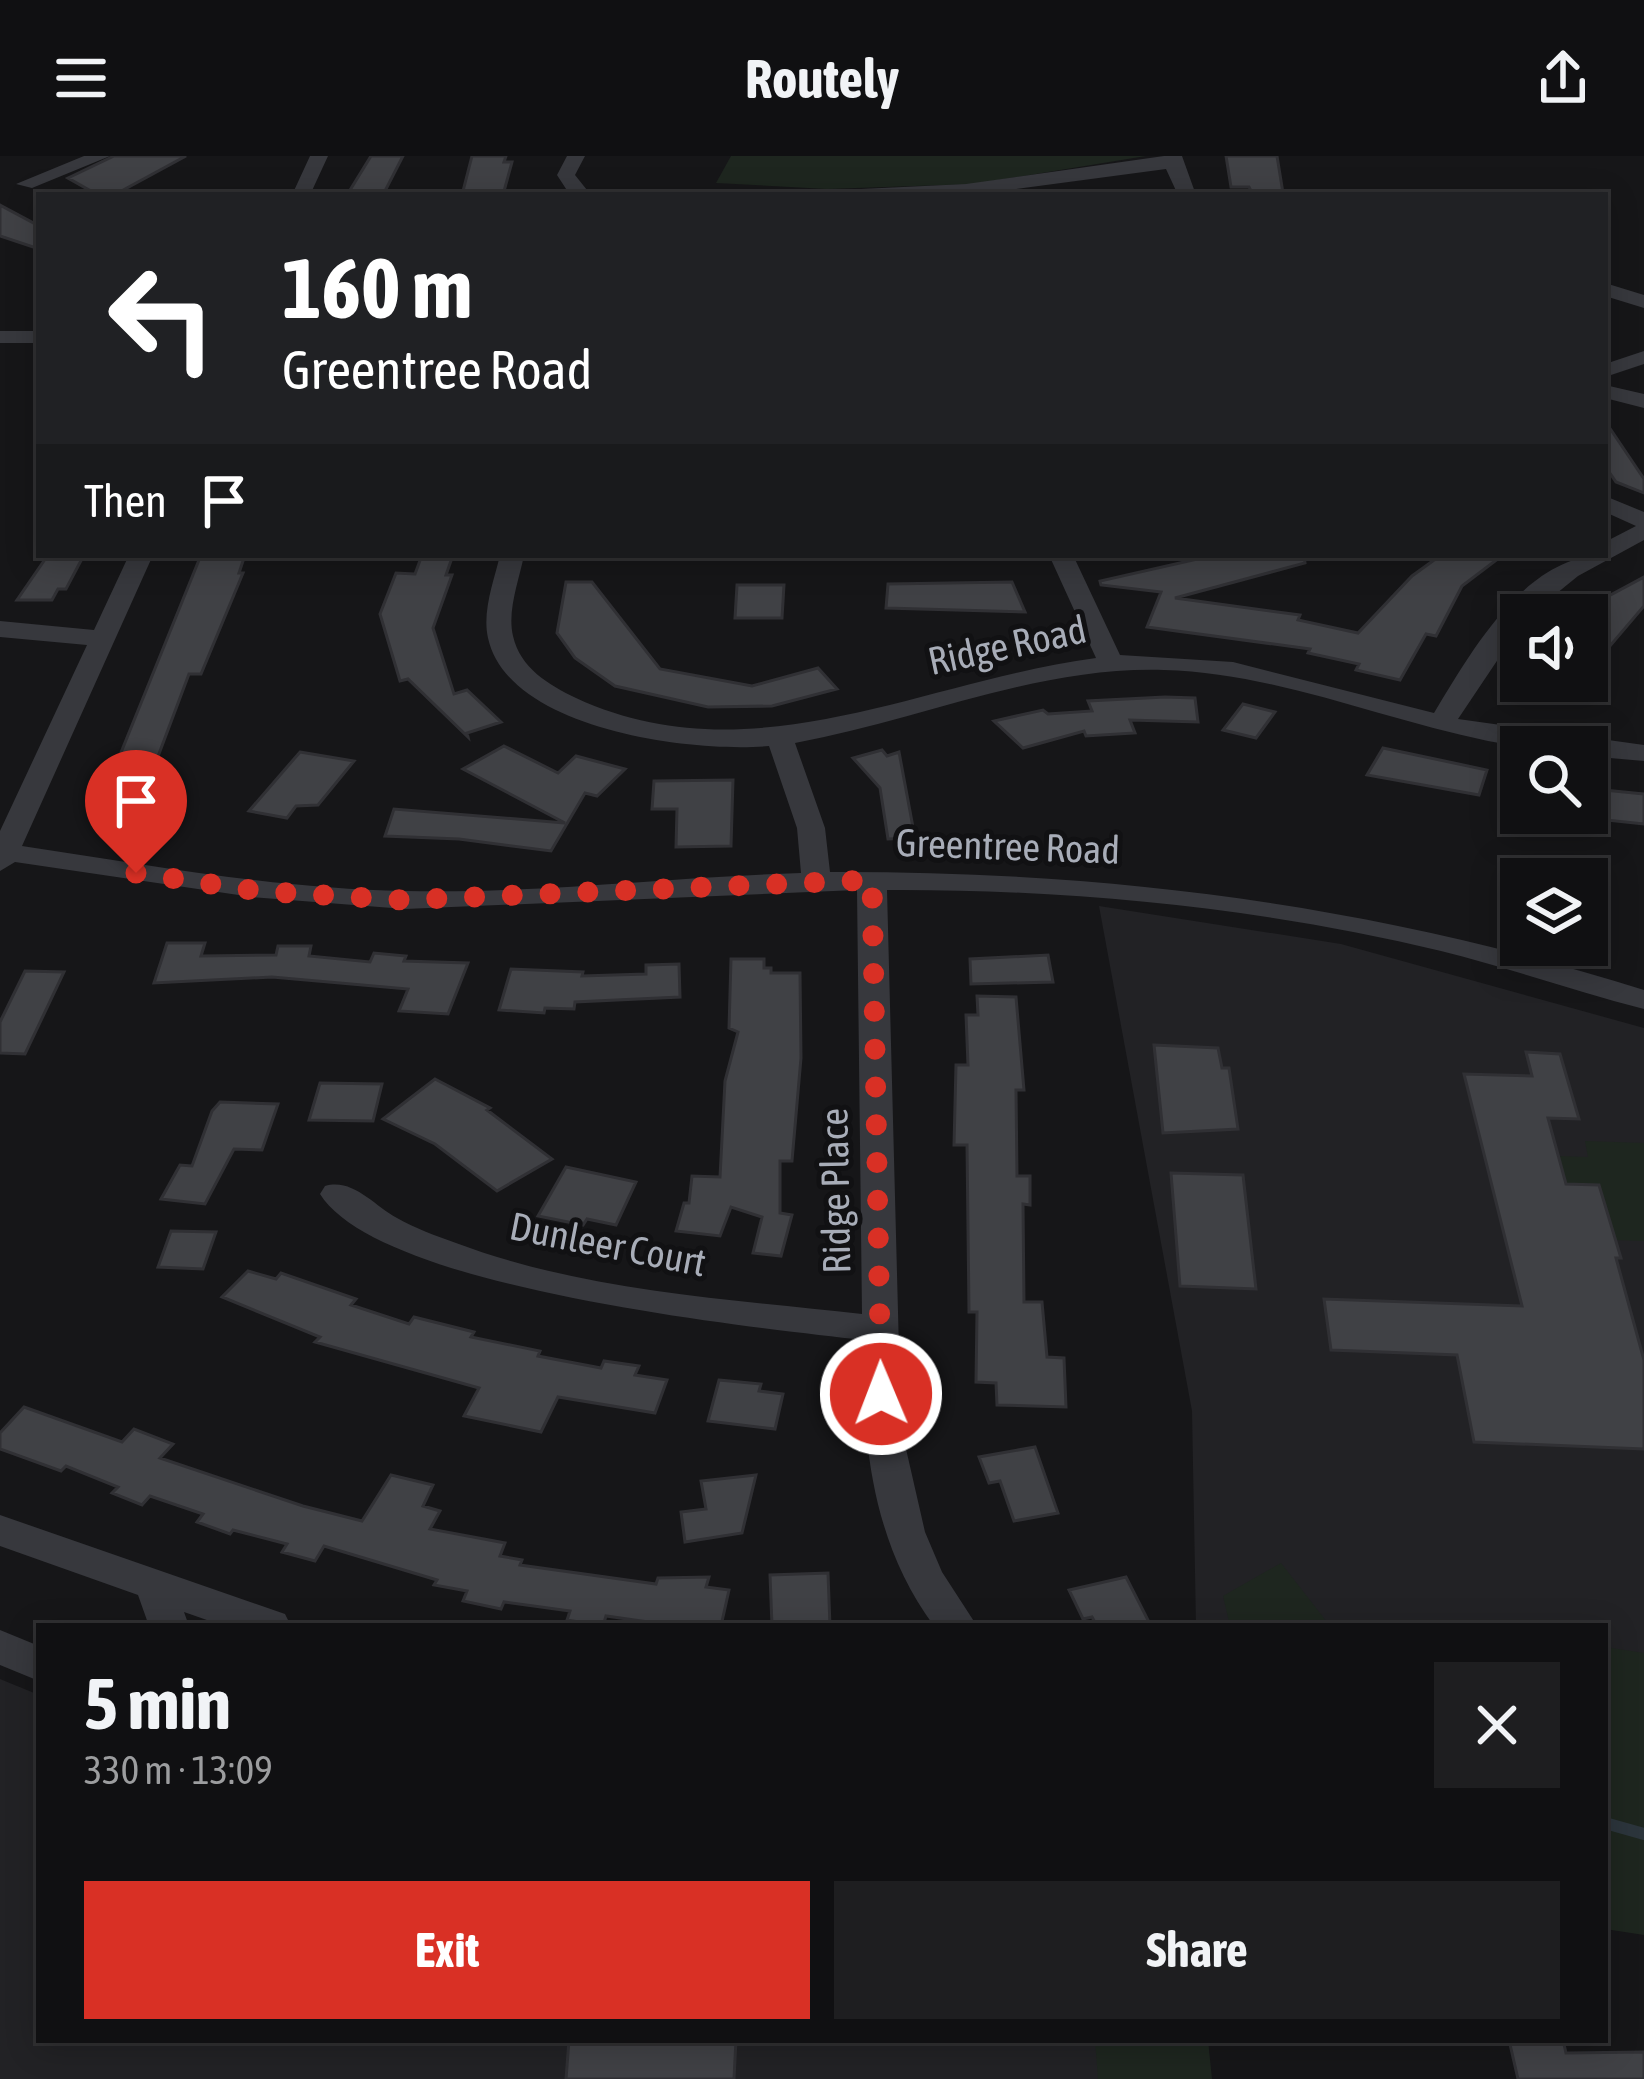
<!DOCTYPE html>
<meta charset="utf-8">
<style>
:root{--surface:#101012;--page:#1e1e20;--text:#f1f3f6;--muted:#9c9d9f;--line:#303032;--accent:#d93025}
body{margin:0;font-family:"Asap Condensed",sans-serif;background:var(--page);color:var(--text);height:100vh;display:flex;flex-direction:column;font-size:45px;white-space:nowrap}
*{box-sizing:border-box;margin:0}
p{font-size:39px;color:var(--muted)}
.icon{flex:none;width:66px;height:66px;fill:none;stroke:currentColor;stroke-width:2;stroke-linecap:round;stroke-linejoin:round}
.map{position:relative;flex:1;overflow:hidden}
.panel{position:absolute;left:36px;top:1467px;width:1572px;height:420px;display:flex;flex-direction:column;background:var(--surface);border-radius:0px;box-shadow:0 6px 30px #0003,0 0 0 3px var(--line)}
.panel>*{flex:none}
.banner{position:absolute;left:36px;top:36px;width:1572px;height:366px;border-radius:0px;box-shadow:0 6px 30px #0003,0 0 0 3px var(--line);background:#202124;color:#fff;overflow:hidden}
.controls{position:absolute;left:1500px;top:438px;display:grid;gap:24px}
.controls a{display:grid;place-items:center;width:108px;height:108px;border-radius:0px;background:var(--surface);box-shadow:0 6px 30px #0003,0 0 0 3px var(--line);font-size:60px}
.pin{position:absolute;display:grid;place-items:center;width:102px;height:102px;color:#fff;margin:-123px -51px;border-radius:50% 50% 50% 0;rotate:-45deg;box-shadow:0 0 12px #0007}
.pin .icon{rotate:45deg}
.me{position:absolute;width:132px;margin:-66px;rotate:359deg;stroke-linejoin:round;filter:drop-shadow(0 0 9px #0008)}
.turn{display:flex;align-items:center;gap:42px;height:252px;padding:0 48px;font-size:54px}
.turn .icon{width:156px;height:156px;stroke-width:2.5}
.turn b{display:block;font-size:84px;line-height:102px}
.then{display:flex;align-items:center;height:114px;padding:0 48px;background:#0003;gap:24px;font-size:45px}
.round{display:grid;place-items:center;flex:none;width:126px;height:126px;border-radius:0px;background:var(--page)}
.headline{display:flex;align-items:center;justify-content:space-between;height:204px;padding:0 48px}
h1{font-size:72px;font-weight:700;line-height:90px}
.button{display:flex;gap:24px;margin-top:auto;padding:24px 48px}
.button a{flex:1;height:138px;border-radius:0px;background:var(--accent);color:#fff;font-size:48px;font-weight:700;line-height:138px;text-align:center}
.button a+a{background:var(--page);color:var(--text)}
header{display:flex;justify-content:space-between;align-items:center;height:156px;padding:0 48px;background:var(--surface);font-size:54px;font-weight:700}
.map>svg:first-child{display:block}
.built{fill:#222225}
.green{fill:#1e261f}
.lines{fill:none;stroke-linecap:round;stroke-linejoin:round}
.stream{stroke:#2c353c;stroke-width:12}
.building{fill:#404145;stroke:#303034;stroke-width:3}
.minor{fill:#37383d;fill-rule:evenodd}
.route{stroke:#d93025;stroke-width:21;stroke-dasharray:0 37.8}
.labels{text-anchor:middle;stroke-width:10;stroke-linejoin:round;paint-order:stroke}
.street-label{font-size:39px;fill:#a8adb8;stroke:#111113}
</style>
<header><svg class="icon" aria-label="menu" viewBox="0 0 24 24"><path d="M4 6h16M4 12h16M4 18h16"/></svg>Routely<svg class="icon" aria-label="share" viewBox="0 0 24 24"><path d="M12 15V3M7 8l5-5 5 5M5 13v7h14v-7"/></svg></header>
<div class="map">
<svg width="1644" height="1923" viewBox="0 0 1644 1923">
<rect width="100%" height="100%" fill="#161618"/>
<path class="built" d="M1099 750 1341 788 1644 872V1759L1605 1753V1470H1196L1192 1255Z
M0 1523 39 1539V1884H1177L1181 1923H0Z"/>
<path class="green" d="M731 0H1146L974 28 827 33 716 27Z
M1585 985 1644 987V1085L1613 1084 1563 1028 1556 1000 1588 1001Z
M1281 1407 1330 1470H1230L1223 1440Z
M1605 1491 1644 1497V1779L1605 1773Z
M1095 1884H1208L1212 1923H1098Z"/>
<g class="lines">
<path class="stream" d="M1605 1667 1644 1678"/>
</g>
<path class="building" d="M114 0H186L114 39H98L68 22Z
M371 0H403L383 39H347Z
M472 0H506L504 6H512L503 39H462Z
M1226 0H1277L1283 37H1252L1249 31H1231Z
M0 49 39 70V93L0 80Z
M1605 265 1644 323V337L1616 326 1605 310Z
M48 399H84L66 433H58L52 444H17Z
M201 399H245L239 417H243L201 518H189L139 651 97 647 107 631Z
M422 399H453L446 419H452L433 472 454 538 467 534 501 566 467 577 468 581 408 523 400 525 380 458 396 417 415 418Z
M1215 399H1304L1305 407 1175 442 1300 459 1298 464 1358 477 1412 420 1441 399H1503L1462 430 1436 480 1426 478 1400 524 1356 514 1359 508 1308 497 1310 493 1147 471 1161 436 1101 429 1100 425Z
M1644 421V450L1587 517V458L1605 442Z
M566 426H592L660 513 752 530 818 512 837 533 772 550 708 551 615 530 575 502 557 477Z
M1012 426 1025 456 886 452 888 428Z
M737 429H784L782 462H735Z
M1165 541 1195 542 1198 566 1130 564 1135 577 1086 580 1084 575 1023 592 994 565 1043 554 1048 558 1092 555 1088 545Z
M1243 548 1275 556 1256 582 1223 574Z
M504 590 558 617 576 600 625 613 597 640 585 637 551 695 459 683 385 680 394 653 565 667 463 613Z
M1383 592 1487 614 1479 639 1367 619Z
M882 594 887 600 899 596 915 682 888 683 880 632 853 602Z
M300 596 354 605 318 649 296 650 287 662 249 655Z
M733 624 731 690 676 691 677 653H652L654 625Z
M1604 634 1644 638V668L1606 664Z
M167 787H205L201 800 276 799 278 790H311L309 800 370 806 374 797 406 800 404 805 468 807 448 858 399 855 408 833 272 821 154 827Z
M1048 799 1053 826 971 828 970 803Z
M731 803H764V812H771V817H800L801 902 792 1005H780V1057L792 1059 781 1100 753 1097 762 1061 731 1051 720 1080 676 1075 684 1047H689L692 1020 720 1021 725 925 738 876 729 872Z
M679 808 680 841 575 846 574 853 545 852 544 857 499 854 511 813 583 816 582 820 646 818V809Z
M25 815 64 816 25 898 0 897V866Z
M977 840 1016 841 1024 934H1016L1017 1020H1030V1049L1023 1048 1024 1146H1042L1047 1201 1064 1202 1066 1251 997 1249 996 1227 976 1226 977 1156H969L967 989H954L956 909H968L966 859H978Z
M1154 889 1218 892 1222 912H1229L1238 973 1163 977Z
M1526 896 1560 898 1579 963 1548 962 1566 1028 1599 1029 1621 1102H1616L1644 1204V1293L1474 1286 1457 1199 1331 1194 1324 1143 1522 1150 1464 918 1532 920Z
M435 923 490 952 487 954 552 1003 497 1035 435 988 383 963Z
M320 927 382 928 373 965 309 964Z
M220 946 278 948 262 994 234 993 205 1048 161 1043 180 1009 192 1010 212 955Z
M566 1011 636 1026 616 1069 587 1063 583 1069 538 1060Z
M1171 1017 1243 1019 1256 1133 1180 1130Z
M171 1075 216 1076 203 1113 158 1111Z
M248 1115 276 1123 281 1117 356 1143 351 1149 409 1168 414 1161 474 1176 471 1181 540 1195 538 1200 601 1212 604 1205 639 1210 635 1219 667 1224 655 1257 558 1241 541 1276 464 1260 479 1232 315 1186 320 1181 222 1141Z
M719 1224 761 1228 759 1235 783 1238 775 1273 708 1265Z
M24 1251 122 1286 134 1273 173 1288 160 1302 303 1350 362 1365 391 1319 433 1329 423 1350 440 1355 430 1373 505 1387 500 1400 522 1404 520 1409 656 1428 658 1422 709 1421 706 1431 729 1434 721 1470H676L606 1460 603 1470 567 1464 570 1455 504 1446 501 1453 463 1445 467 1435 434 1429 437 1424 324 1390 315 1405 282 1396 287 1388 233 1374 230 1378 197 1366 203 1358 150 1340 142 1349 112 1337 118 1331 66 1310 61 1315 0 1293V1277Z
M1035 1291 1058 1357 1014 1365 1000 1325 989 1327 979 1301Z
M756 1319 742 1377 685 1386 681 1356 706 1353 701 1325Z
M828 1417 830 1470H772L770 1419Z
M1126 1421 1151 1470H1097L1092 1461 1083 1463 1069 1434Z
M569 1884H736L734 1923H566Z
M1509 1884H1563L1566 1897 1644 1896V1923H1518Z"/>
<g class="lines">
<path class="minor" d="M84 0H110L32 32 16 28Z
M310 0H328L310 39H292Z
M567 0H585L575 19 591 39H570L557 19Z
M1164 0H1182L1196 39H1178L1166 13 970 39H852L861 33 966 28Z
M653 33H832L841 39H644Z
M1605 127 1644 139V152L1605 140Z
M0 175H39V187H0Z
M1644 195V208L1605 221V208Z
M1605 229 1644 238V252L1605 242Z
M1605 340 1644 356V384L1578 420 1530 459H1521V469L1458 563 1644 589V605L1587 600V591H1522L1488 585C1380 563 1275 517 1164 514 1037 510 918 565 795 587L825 672 830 716C1112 715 1374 749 1644 834V853C1576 836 1510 812 1441 795 1261 752 1073 733 887 734L901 1271 925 1376 942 1416 977 1470H934C871 1385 863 1286 862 1184 751 1171 379 1133 320 1038L325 1030C353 1022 373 1049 397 1062 415 1072 436 1080 456 1087 583 1135 728 1143 862 1158L857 734 405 753 252 741 15 706 0 715V675L87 489 0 481V465L94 474 129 399H153L22 690C149 709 276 733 405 735 537 738 669 721 801 717L797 672 769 590C693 597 508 574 488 482 482 455 494 425 500 399H524C519 425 507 454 513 480 520 512 549 529 576 542 751 623 921 525 1096 502L1049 399H1073L1120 499 1233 506 1434 557C1471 496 1525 399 1605 399V386L1636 370 1605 356Z
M0 1359 285 1458 291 1470H224L184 1456 189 1470H149L138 1439 0 1390Z
M0 1474 39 1490V1525L0 1509Z"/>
</g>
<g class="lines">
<path class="route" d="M136 717 258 735 403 744 872 724 881 1238"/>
</g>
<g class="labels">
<g class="street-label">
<text transform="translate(1007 489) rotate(-12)" y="14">Ridge Road</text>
<text transform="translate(1008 690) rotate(2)" y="14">Greentree Road</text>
<text transform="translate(835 1035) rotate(-91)" y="14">Ridge Place</text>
<text transform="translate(608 1088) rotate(11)" y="14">Dunleer Court</text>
</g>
</g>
</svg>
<div class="controls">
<a><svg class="icon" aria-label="sound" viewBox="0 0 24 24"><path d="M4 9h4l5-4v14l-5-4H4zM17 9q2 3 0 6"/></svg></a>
<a><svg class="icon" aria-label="search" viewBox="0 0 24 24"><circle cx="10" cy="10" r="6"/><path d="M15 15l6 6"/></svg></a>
<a><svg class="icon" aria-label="layers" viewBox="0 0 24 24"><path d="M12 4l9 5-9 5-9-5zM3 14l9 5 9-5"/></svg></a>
</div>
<div class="pin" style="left:136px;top:717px;background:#d93025"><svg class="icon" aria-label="arrive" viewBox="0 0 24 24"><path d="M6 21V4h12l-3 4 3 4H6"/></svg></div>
<svg class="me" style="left:881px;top:1238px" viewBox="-20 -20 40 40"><circle r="17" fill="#d93025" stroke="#fff" stroke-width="3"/><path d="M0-11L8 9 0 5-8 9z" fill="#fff"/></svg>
<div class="banner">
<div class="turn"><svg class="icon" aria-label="left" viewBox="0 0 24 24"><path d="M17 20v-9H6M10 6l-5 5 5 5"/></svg><div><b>160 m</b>Greentree Road</div></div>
<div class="then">Then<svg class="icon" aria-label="arrive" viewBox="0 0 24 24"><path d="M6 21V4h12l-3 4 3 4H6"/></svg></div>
</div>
<section class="panel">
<div class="headline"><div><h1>5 min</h1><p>330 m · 13:09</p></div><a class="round"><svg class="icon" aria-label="close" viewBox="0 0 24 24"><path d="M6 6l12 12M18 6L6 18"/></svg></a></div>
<div class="button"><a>Exit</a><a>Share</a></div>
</section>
</div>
